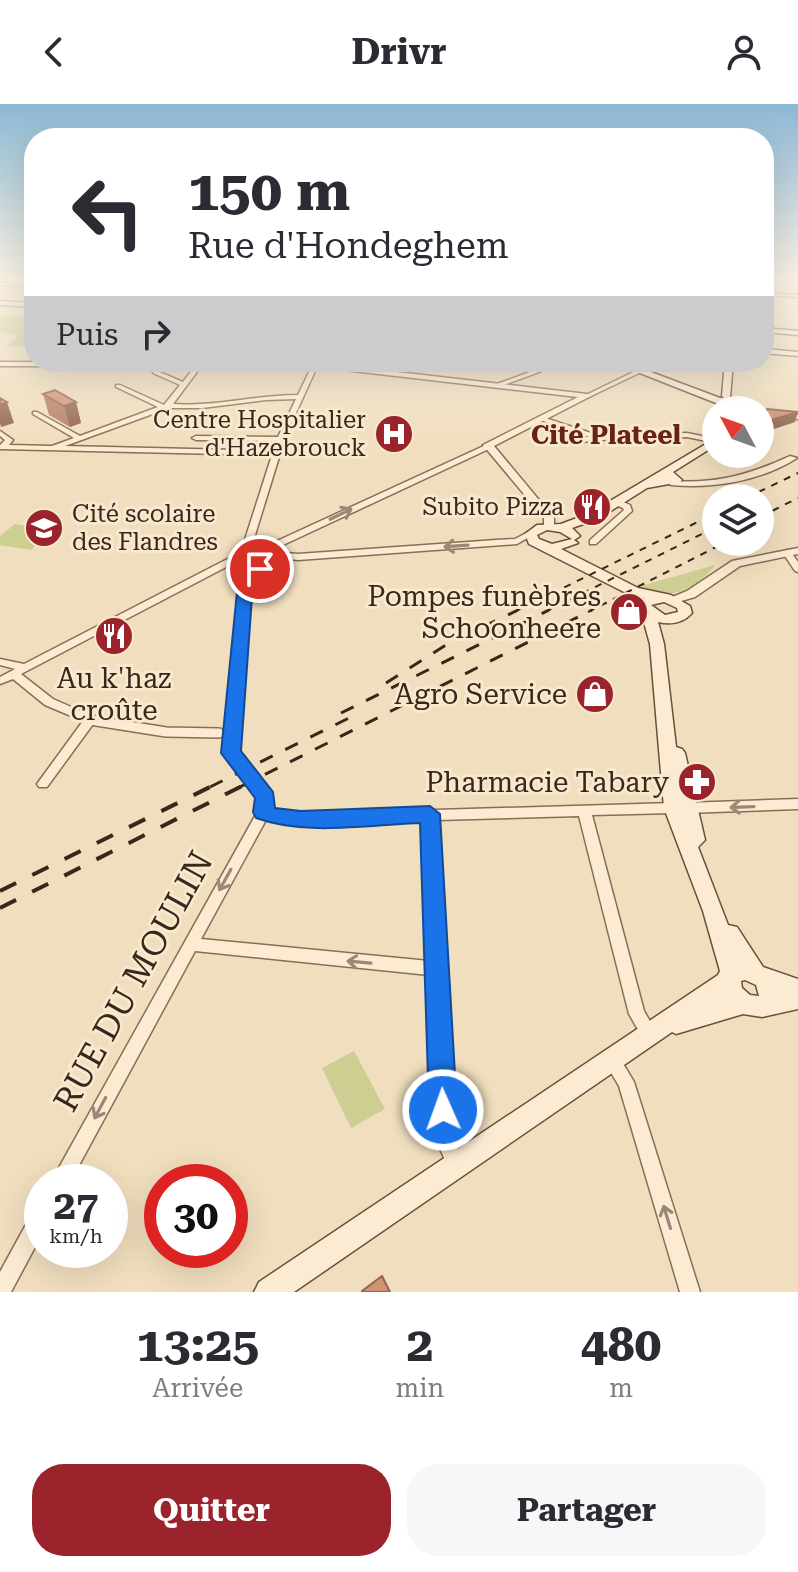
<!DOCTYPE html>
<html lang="fr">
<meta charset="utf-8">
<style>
:root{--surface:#fff;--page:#f7f7f7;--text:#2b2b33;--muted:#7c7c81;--accent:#9b232c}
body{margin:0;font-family:"Roboto Serif",serif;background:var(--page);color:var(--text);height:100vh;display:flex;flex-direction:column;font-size:30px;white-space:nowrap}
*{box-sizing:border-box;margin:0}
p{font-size:26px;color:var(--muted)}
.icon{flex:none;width:44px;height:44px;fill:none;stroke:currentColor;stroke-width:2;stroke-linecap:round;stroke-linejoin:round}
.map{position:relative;height:1188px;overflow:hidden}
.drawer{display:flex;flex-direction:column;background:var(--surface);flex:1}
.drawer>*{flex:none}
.guide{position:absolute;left:24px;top:24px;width:750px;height:244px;border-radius:32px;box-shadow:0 8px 32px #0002;background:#fff;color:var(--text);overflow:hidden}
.needle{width:52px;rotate:311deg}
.controls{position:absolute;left:702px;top:292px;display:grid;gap:16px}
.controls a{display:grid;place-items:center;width:72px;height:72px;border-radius:50%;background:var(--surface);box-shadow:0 8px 32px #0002;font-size:40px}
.speed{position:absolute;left:24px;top:1060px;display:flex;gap:16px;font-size:40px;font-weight:700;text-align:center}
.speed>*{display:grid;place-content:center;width:104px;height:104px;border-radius:50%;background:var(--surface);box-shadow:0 8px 32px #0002;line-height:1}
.speed small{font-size:20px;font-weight:400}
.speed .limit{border:12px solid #d22;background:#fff;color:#111}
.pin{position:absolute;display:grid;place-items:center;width:68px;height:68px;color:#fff;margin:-34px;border:4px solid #fff;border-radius:50%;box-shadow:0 2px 8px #0007}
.me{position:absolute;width:88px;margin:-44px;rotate:358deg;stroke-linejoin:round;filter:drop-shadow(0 0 6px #0008)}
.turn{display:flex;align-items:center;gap:28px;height:168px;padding:0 32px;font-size:36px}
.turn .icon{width:104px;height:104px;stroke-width:2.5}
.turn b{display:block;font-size:56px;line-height:68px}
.then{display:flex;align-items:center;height:76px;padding:0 32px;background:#0003;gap:16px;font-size:30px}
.eta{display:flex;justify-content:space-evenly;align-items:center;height:136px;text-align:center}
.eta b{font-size:48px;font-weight:700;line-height:56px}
.primary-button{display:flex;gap:16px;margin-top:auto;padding:16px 32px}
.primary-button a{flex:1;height:92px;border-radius:32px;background:var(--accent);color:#fff;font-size:32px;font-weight:700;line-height:92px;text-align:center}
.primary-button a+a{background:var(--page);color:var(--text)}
header{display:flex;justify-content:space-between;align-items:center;height:104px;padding:0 32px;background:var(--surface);font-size:36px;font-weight:700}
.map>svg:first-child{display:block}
.green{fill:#ccce92}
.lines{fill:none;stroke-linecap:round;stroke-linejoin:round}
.pedestrian-casing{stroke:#896e56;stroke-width:12}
.minor-casing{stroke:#896e56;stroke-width:3}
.tertiary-casing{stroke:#896e56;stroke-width:3}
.secondary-casing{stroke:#6b4f39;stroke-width:3}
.pedestrian{stroke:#fbebd2;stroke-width:9}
.minor{fill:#fbebd2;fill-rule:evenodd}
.tertiary{fill:#fbebd2;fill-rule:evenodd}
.secondary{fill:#fbebd2;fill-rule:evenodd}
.rail-far2{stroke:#38271b;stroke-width:2;stroke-dasharray:7 7;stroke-linecap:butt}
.rail-far1{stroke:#38271b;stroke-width:3;stroke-dasharray:14 14;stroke-linecap:butt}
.rail{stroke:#38271b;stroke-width:4;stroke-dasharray:18 18;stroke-linecap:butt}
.wall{fill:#b37e62}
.shaded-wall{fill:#926650}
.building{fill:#d09272;stroke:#926650;stroke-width:2}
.oneway{stroke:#9a8976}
.route{fill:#1a73e8;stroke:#114b97;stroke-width:2}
.labels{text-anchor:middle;stroke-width:6;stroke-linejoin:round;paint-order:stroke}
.far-poi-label{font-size:24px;fill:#38271b;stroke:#f7e8ce;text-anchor:end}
.far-neighbourhood-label{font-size:26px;font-weight:bold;fill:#672319;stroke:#f7e8ce}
.poi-label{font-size:28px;fill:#38271b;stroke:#f7e8ce;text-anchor:end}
.near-street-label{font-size:34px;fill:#38271b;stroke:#f7e8ce}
</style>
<header><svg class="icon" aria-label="back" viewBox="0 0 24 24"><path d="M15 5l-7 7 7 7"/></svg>Drivr<svg class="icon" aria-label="person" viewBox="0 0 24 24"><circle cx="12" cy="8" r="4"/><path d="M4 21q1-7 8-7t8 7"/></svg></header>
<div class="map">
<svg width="798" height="1188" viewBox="0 0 798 1188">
<rect width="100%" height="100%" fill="#f0debe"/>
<path class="green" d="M0 211 34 213V243L7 242 19 231 0 228Z
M15 420 33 423 28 429 35 424 54 426 31 446 0 441V432Z
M715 461C700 482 665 502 641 482Z
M354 947 385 1005 351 1024 322 964Z"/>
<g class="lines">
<defs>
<path id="pedestrian" d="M90 616 166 628 219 629"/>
<path id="minor" d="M0 179 34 181V183L0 181Z
M764 189 798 191V193L764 191Z
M0 197 34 199V203L0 201Z
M764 224 798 227V231L764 228Z
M764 245 798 248V252L764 249Z
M382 258H388L378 269H374V267Z
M507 258H515L536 266 557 258H566L501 282H497V280L530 268Z
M654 258H662L589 293 584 292Z
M197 260 202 261 173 300C215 303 256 291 298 291L311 264 316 265 286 331 287 335 284 337 251 444 262 441 270 444 277 437 488 340 492 342 491 344 283 441 275 448 298 450 496 436 515 435 532 426 536 429 517 440 298 456 277 454 267 465 247 470 251 478 237 645 266 685 271 705 301 710 673 699 677 701 679 703 681 701 685 699 798 695V705L685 709 681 707 679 705 677 707 673 709 592 711 644 907 658 931 656 936 650 939 644 936 629 910 579 712 437 716 453 1033 465 1061 462 1067 456 1070 450 1067 435 1034 429 871 195 847 70 1078H51L260 703 256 689 225 646 241 478 238 468 233 465C248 458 257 472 271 449L262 447 253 449 21 570 53 595 94 613 96 616 47 683H39L37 680 83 617 45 601 13 575 0 580V573L15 565 0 561V555L24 560 241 448 272 351 0 345V341L5 336 0 332V327L13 336 9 341 52 342 74 334 33 310V308H37L80 332 158 303 116 283V281H120L164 301 180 281 153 269V267H157L183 278ZM296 295 278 333 196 332 192 334 196 336 277 337 273 347 65 342 169 304H202L266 296ZM267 714 301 720 424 716 429 857 201 835Z
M760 308 798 311V315L760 312Z
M538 313H542L600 332 687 329 716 335V339L687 333 599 336 594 335C588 339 571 339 564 335L565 333H589L538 315Z
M790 352 797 354C761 377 713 385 671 381L667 379 671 377C716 380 749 371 790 352Z
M613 396H619L630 401 632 407 596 440H590V436L624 406 623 404 613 400Z
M787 446 790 447 798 458V468L795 467 783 449Z
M612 949 618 951 634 978 700 1188H680L619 982 604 957 606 951Z
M42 1102V1130L11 1188H0V1168L35 1104Z"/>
<path id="tertiary" d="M0 258 319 259 587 290 591 292 494 342 554 414V422L549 425 544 422V414L483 341 578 293 318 263 0 262Z
M798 444V450L740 462 695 493 671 500 665 496 687 487 732 457Z"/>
<path id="secondary" d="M612 258H624L720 294H724L722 292 725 258H733L730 294 737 297 732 300 716 299Z
M716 334V341L673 368 682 376 680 378 647 384 598 415 572 424 580 432 574 436 578 439 561 445 638 484 671 491 690 502 692 509C683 519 671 521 658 518L664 540 676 643 682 645 685 649 705 736 698 743 728 821 737 823 763 863 798 875V905L762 913 743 910 676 930 672 928 294 1188H254L259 1178 718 871 720 867 703 807 664 704 650 540 640 504 645 500 642 497 644 494 628 490 529 440 525 430 537 421 561 420 590 409ZM547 426 560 428 572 435 552 440 539 435 537 431ZM664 498 677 504 678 508 665 511 651 501ZM745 876 756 881 759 892 750 891 742 884 741 877Z"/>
</defs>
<use href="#pedestrian" class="pedestrian-casing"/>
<use href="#minor" class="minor-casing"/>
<use href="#tertiary" class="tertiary-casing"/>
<use href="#secondary" class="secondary-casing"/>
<use href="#pedestrian" class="pedestrian"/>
<use href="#minor" class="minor"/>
<use href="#tertiary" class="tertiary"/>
<use href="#secondary" class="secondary"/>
<path class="rail-far2" d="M746 394 798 369
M760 413 798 394
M514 508 716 409
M545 508 716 423
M588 508 726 438"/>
<path class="rail-far1" d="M386 579 446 541 518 506
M341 609 549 506
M210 683 355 611
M240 683 592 506"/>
<path class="rail" d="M0 787 214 681
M0 804 244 681"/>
</g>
<path class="wall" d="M523 258H550L536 263Z
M43 290 76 298 81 319 70 323 49 311Z"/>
<path class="shaded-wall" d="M536 258H550L536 263Z
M7 298 14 319 1 323 0 319V301Z
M76 298 81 319 70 323 64 302Z
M798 308 795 318 762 329 765 318Z"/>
<path class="building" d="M55 286 76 298 64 302 43 290Z
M0 294 7 298 0 301Z
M767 305 798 308 765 318Z
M382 1172 390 1188H362V1187Z"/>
<defs><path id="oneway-shaft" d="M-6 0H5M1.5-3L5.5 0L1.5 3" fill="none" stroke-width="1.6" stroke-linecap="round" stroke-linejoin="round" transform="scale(2)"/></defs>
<g class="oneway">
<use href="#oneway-shaft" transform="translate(341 410) rotate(-26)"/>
<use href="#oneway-shaft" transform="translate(456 442) rotate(176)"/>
<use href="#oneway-shaft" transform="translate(742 703) rotate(178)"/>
<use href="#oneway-shaft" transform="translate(225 776) rotate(119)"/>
<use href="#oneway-shaft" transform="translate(359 858) rotate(-175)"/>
<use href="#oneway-shaft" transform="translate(100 1004) rotate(118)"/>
<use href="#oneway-shaft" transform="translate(667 1113) rotate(-107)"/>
</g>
<linearGradient id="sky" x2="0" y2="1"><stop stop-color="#8cb9d4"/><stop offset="0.51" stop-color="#f8f0e2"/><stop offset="1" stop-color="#f8f0e2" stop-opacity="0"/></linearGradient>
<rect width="798" height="342" fill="url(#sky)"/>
<path class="route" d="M260 460 267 465 253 479 241 647 273 688 275 704 301 707 430 702 440 710 457 1006 453 1016 443 1020 433 1016 429 1006 420 719C367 721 306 732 256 714L253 708 255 694 221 649 238 478Z"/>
<defs>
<symbol id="hospital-disc" viewBox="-11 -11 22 22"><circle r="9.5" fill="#9b232c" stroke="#f7e8ce"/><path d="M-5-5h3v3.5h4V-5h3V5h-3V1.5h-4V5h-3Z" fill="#fff"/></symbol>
<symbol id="restaurant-disc" viewBox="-11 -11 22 22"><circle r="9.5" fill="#9b232c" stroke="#f7e8ce"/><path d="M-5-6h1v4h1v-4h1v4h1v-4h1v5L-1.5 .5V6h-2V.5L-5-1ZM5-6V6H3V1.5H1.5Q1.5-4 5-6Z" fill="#fff"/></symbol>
<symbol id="school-disc" viewBox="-11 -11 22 22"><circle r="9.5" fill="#9b232c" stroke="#f7e8ce"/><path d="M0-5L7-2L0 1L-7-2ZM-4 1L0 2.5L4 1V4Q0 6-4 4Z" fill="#fff"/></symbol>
<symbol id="shop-disc" viewBox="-11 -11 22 22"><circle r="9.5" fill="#9b232c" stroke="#f7e8ce"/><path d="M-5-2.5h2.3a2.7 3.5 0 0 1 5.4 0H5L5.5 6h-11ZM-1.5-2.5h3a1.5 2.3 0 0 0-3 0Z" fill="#fff"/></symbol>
<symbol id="pharmacy-disc" viewBox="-11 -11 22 22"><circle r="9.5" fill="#9b232c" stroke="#f7e8ce"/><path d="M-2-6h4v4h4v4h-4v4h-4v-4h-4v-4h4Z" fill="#fff"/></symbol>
</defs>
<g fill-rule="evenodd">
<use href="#hospital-disc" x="372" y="308" width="44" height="44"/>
<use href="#restaurant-disc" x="570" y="381" width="44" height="44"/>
<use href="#school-disc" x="22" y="402" width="44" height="44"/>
<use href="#shop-disc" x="607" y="486" width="44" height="44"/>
<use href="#restaurant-disc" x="92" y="510" width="44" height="44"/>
<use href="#shop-disc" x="573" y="568" width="44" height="44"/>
<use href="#pharmacy-disc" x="675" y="656" width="44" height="44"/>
</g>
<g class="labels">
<g class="far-poi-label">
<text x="366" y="324">Centre Hospitalier<tspan x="366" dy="28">d'Hazebrouck</tspan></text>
<text x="564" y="411">Subito Pizza</text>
<text x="72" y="418" text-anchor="start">Cité scolaire<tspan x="72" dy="28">des Flandres</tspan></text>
</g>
<g class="far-neighbourhood-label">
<text x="606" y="340">Cité Plateel</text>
</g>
<g class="poi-label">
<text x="601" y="502">Pompes funèbres<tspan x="601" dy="32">Schoonheere</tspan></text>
<text x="114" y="584" text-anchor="middle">Au k'haz<tspan x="114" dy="32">croûte</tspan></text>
<text x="567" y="600">Agro Service</text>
<text x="669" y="688">Pharmacie Tabary</text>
</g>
<g class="near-street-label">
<text transform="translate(133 877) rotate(-61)" y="12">RUE DU MOULIN</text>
</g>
</g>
</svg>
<div class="controls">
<a><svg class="needle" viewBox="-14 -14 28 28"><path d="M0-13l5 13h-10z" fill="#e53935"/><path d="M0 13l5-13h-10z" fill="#7c7c81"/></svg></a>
<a><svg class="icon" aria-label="layers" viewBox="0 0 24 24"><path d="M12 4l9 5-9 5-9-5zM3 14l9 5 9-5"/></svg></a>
</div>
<div class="speed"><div>27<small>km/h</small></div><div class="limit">30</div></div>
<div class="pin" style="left:260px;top:465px;background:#d93025"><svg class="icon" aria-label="arrive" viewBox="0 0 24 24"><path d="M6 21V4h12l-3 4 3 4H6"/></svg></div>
<svg class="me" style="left:443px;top:1006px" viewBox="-20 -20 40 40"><circle r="17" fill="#1a73e8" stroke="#fff" stroke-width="3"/><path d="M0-11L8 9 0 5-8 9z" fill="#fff"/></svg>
<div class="guide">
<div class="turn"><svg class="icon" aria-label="left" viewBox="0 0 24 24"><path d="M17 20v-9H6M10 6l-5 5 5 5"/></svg><div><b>150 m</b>Rue d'Hondeghem</div></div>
<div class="then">Puis<svg class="icon" aria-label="right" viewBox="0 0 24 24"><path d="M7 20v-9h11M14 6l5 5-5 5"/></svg></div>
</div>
</div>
<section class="drawer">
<div class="eta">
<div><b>13:25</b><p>Arrivée</p></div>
<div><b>2</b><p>min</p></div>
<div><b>480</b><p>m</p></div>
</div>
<div class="primary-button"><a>Quitter</a><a>Partager</a></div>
</section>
